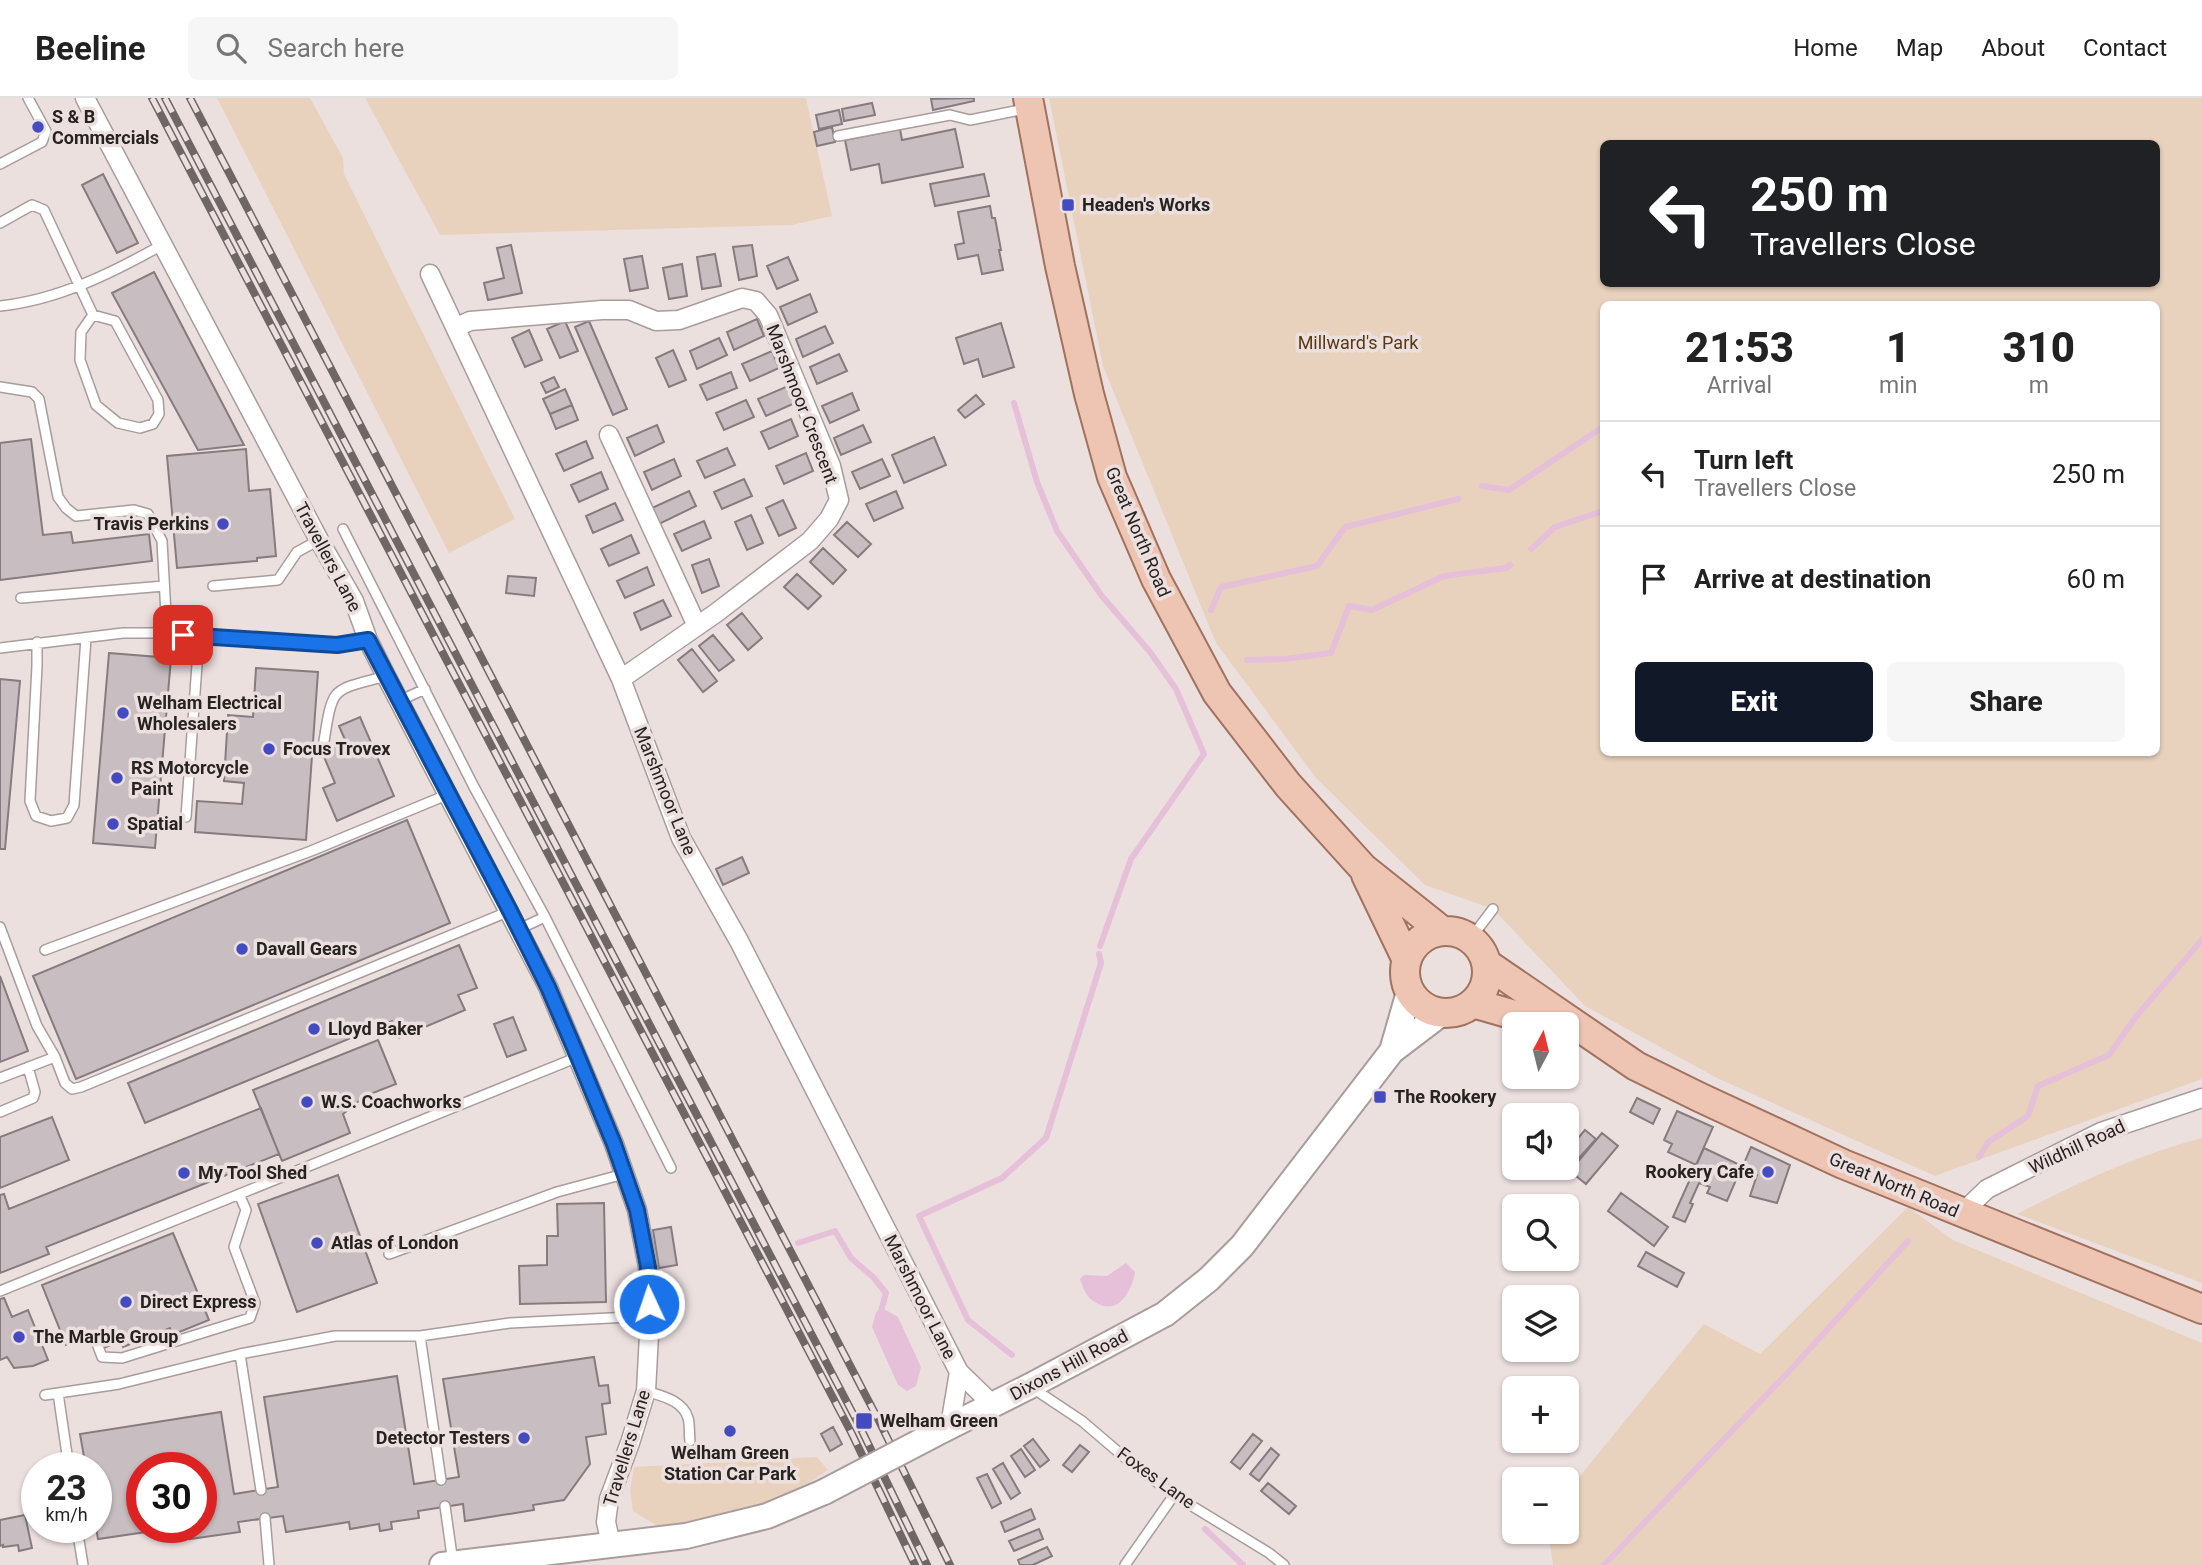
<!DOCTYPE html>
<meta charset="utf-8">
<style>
:root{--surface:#fff;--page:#f6f6f6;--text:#222;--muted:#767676;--line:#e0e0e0;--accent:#111827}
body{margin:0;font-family:Roboto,sans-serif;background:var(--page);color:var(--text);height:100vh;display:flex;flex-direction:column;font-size:26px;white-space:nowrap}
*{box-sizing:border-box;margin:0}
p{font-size:23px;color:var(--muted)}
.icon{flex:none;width:38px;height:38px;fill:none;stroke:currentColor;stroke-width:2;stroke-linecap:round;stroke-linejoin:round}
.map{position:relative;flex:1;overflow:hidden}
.details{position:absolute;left:1600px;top:203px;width:560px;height:455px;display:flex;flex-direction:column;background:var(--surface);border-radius:10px;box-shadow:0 2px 5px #0004}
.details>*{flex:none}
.banner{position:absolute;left:1600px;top:42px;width:560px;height:147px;border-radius:10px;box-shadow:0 2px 5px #0004;background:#202124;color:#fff;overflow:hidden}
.needle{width:46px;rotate:7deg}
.controls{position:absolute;left:1502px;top:914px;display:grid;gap:14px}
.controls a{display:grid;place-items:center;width:77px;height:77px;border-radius:10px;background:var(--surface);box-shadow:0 2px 5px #0004;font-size:35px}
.speed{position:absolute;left:21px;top:1354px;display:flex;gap:14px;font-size:35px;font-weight:700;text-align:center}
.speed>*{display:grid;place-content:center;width:91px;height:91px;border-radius:50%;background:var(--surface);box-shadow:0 2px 5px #0004;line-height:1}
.speed small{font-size:18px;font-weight:400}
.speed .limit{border:10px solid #d22;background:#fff;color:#111}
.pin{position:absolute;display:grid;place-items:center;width:60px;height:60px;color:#fff;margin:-30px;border-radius:14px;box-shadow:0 4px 10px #0006}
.me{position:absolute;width:77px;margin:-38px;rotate:357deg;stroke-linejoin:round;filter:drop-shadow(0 0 5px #0008)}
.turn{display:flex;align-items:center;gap:24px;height:147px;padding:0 35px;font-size:32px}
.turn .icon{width:91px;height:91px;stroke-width:2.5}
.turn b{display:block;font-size:49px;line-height:60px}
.eta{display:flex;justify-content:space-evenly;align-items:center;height:119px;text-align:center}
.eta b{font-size:42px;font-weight:800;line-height:49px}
.button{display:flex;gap:14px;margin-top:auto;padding:14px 35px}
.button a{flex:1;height:80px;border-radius:10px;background:var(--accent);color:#fff;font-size:28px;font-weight:800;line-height:80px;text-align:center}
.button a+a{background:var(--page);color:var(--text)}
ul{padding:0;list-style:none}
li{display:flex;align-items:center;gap:21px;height:105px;padding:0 35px;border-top:2px solid var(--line)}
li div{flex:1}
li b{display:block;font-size:26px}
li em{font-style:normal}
header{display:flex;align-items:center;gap:42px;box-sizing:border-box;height:98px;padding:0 35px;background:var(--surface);border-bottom:2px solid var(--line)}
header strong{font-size:33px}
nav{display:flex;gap:38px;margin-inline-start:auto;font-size:24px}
.search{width:490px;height:63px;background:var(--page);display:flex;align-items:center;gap:18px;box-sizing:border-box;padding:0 24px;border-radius:10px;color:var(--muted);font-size:26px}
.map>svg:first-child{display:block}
.green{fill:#e8d2be;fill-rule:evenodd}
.water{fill:#e6bfd8}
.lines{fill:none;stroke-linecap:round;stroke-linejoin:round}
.stream{stroke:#e6bfd8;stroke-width:6}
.building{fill:#c8bdc0;stroke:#867b7e;stroke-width:2}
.lane-casing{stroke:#a89c9c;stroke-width:12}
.street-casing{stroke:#a89c9c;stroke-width:21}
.secondary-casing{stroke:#a89c9c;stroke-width:28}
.primary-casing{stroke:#a1725e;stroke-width:32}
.lane{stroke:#fff;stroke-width:9}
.street{stroke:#fff;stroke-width:18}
.secondary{stroke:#fff;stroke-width:24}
.primary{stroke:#eec4b2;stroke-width:28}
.rail-casing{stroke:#6e6766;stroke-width:8}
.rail{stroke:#ece0df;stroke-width:5;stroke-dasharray:16;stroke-linecap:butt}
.secondary-bridge-casing{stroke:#a89c9c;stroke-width:28;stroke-linecap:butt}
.secondary-bridge{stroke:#fff;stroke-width:24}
.route-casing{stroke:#114b97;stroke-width:18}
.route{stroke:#1a73e8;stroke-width:12}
.poi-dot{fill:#444bc0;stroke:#ece0df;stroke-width:2.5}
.labels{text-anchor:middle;stroke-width:7;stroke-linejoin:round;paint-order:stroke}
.poi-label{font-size:18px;font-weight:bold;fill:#272322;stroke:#ece0df;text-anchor:start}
.park-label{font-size:18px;fill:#593813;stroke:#ece0df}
.street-label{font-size:18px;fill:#272322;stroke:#ece0df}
</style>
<header>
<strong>Beeline</strong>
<div class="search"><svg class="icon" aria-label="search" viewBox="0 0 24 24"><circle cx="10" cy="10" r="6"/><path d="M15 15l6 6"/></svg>Search here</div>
<nav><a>Home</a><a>Map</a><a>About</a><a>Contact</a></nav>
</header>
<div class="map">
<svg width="2202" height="1467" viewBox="0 0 2202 1467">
<rect width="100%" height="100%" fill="#ece0df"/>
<path class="green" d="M217 0H310L343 60 344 76 515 421 449 455Z
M365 0H806L832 118 792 127 440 137Z
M1049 0H2202V981L1935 1078 1717 980 1585 908 1493 811 1425 787 1316 680 1216 545 1103 268ZM1603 46H2156V186H1603ZM1603 206H2156V654H1603Z
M2202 1040V1185L2017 1116C2077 1085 2137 1057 2202 1040Z
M1908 1109 1953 1142 2202 1245V1467H1553L1548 1433H1566V1395L1704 1226 1760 1256Z
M817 1359 828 1372 791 1396 718 1420 657 1428 633 1413 630 1393 634 1369Z"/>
<path class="water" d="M1126 1165 1135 1174C1132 1194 1117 1219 1095 1204 1092 1202 1089 1200 1087 1197 1084 1193 1082 1186 1080 1181L1084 1177 1107 1178Z
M884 1211 898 1219 921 1269 916 1288 907 1293 898 1287 872 1229 876 1214Z"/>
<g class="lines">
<path class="stream" d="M1014 305 1037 384 1057 433 1101 497 1150 554 1176 591 1204 656 1131 761 1100 848
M1482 388 1509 392 1603 329
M1531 451 1555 429 1603 413
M1211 512 1221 489 1317 468 1345 429 1458 401
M1247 562 1284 561 1331 555 1349 508 1372 512 1444 478 1506 470 1510 467
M1979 1059 1988 1044 2028 1018 2038 988 2109 957 2135 920 2202 842
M798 1145 835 1133 851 1160 873 1179 886 1195 881 1213
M1012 1257 968 1222 919 1118 1002 1080 1046 1040 1101 865 1099 856
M1205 1431 1243 1467
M1604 1467 1794 1268 1908 1143"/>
</g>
<path class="building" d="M974 0V3L933 12 931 1Z
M872 5 875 17 844 23 842 11Z
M839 12 842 26 819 31 816 17Z
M832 29 835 44 817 48 814 34Z
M900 31 902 42 955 31 963 69 882 85 879 66 851 72 845 42Z
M103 76 138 145 117 155 82 87Z
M984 76 989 98 935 108 930 86Z
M990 108 992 120H995L1001 152H999L1003 172 982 176 978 157 958 161 955 147 964 145 958 114Z
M511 147 522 195 488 202 484 185 504 180 497 150Z
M752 147 757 178 739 182 733 149Z
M715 156 721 188 702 191 697 159Z
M642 158 648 190 630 193 624 161Z
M788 159 798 182 777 191 767 168Z
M682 166 687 198 669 201 663 170Z
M154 174 244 347 198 352 112 195Z
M810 196 817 214 788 227 780 209Z
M757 221 764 238 734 252 727 234Z
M565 223 578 253 560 260 547 231Z
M589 223 627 311 613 317 575 229Z
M1001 225 1014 269 983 279 978 261 964 266 956 240Z
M825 228 833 245 803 259 796 241Z
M529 232 542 262 525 269 512 240Z
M719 240 727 257 697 271 690 253Z
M673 252 686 282 669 289 656 260Z
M772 253 779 270 750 283 742 266Z
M839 256 847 273 817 286 810 269Z
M731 274 737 290 707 302 700 287Z
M554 279 559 289 546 295 541 285Z
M788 288 795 305 766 318 758 301Z
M565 291 572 307 550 316 543 301Z
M852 295 859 312 830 325 822 308Z
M976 297 984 306 965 320 958 312Z
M746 302 754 319 724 332 716 315Z
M572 307 578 322 556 331 550 316Z
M791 321 798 338 769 351 761 334Z
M657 327 664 344 635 358 627 340Z
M863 327 871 344 841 357 834 340Z
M934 339 946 367 904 385 892 357Z
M31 341 43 437 71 434 73 445 149 436 152 463 0 482V345Z
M586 343 593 360 564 373 556 356Z
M727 350 735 367 705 380 697 363Z
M246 351 249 393 270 391 276 458 257 460V463L177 470 167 358Z
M806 355 813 373 784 386 776 368Z
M674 361 681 378 652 392 644 374Z
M882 361 890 378 860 391 852 374Z
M601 374 608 391 579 404 571 387Z
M744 381 752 398 722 411 714 394Z
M689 393 696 408 659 426 652 410Z
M896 393 903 410 874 423 866 406Z
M783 402 796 430 779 438 766 410Z
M615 405 623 422 593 435 586 418Z
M751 417 763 445 747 452 735 424Z
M704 423 711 440 682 453 674 436Z
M847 424 871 446 858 459 834 437Z
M631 437 639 455 609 468 601 451Z
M823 450 846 472 833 486 810 464Z
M709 461 719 488 702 495 692 467Z
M647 469 654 487 625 500 617 483Z
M797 476 821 498 808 511 784 489Z
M508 478 536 480 534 498 506 495Z
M663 502 671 518 641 532 634 515Z
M742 515 762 540 748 552 727 527Z
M713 537 734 562 719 573 699 548Z
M692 551 717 583 703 594 678 562Z
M109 555 171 560 155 750 93 745Z
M256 570 318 574 306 742 195 734 197 703 242 706 244 685 224 683 228 617 253 619Z
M0 581 20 583 5 751H0Z
M360 619 394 698 337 723 323 690 335 685 322 654 346 644 339 628Z
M407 722 450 825 76 981 33 878Z
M742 759 749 775 723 787 716 771Z
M459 847 477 890 458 897 465 912 399 940 392 923 145 1025 128 985Z
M0 878 28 953 0 964Z
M513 919 526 952 507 959 494 926Z
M378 942 396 986 365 998 343 1016 350 1035 282 1063 253 992Z
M1637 1000 1660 1011 1653 1026 1630 1014Z
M261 1010 279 1056 46 1149 49 1156 0 1175V1097L4 1096 9 1111Z
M1677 1013 1713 1029 1696 1067 1668 1054 1672 1046 1664 1042Z
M52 1019 69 1062 0 1090V1039Z
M1585 1032 1596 1041 1572 1068 1566 1064V1054Z
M1602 1035 1618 1048 1586 1086 1570 1073Z
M1751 1049 1790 1067 1777 1105 1750 1098 1757 1077 1742 1070Z
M1704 1050 1742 1068 1727 1103 1707 1095 1710 1089 1699 1085 1690 1105 1693 1106 1685 1124 1673 1119Z
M338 1077 377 1185 297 1214 258 1106Z
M1621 1095 1668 1129 1654 1148 1608 1113Z
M604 1105 606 1204 520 1206 519 1168 547 1167V1138H558L557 1106Z
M671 1129 677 1167 659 1170 653 1132Z
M173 1135 209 1222 172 1237 170 1230 123 1249 120 1243 104 1250 98 1234 66 1247 42 1187Z
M1646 1154 1684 1175 1677 1189 1638 1168Z
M4 1200 12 1219 28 1212 48 1262 33 1268 14 1270 7 1259 0 1262V1201Z
M594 1259 599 1288 608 1287 610 1305 602 1306 606 1336 586 1339 590 1366 564 1402 533 1407 534 1412 465 1423 463 1406 418 1413 419 1420 391 1424 392 1431 380 1433 379 1426 350 1431 349 1424 286 1434 283 1418 238 1424 240 1434 190 1441 189 1430H201V1370H142V1430H173L175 1437 161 1439 160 1432 98 1441 96 1430V1370H86L80 1336 221 1314 234 1396 278 1389 264 1299 397 1278 414 1386 459 1379 443 1281Z
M833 1329 842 1346 830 1353 821 1336Z
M1253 1336 1262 1343 1240 1371 1231 1364Z
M1033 1341 1049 1362 1040 1369 1024 1348Z
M1080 1347 1089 1354 1072 1374 1063 1367Z
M1271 1350 1279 1357 1259 1383 1250 1376Z
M1021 1351 1035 1372 1025 1379 1011 1358Z
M1003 1365 1020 1395 1011 1401 993 1371Z
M987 1376 1001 1405 992 1410 977 1380Z
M1268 1385 1296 1408 1289 1416 1261 1393Z
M1031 1411 1035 1421 1005 1434 1001 1424Z
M25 1417 32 1450 19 1453 18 1447 3 1449V1447L0 1448V1422Z
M1039 1431 1043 1441 1014 1453 1009 1443Z
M1047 1449 1052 1458 1033 1467H1020L1018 1462Z"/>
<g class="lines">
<defs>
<path id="lane" d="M838 38 950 17 970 22 1025 11
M0 66 42 44 46 33 28 0
M0 125 32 107 44 112 93 217 81 234 80 262 96 307 118 325 140 330 153 326 159 316 158 302 115 223 93 217
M0 208C58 202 112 175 162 147
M0 289 32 294 39 301 58 399 66 410 76 418 134 412 148 416 162 443 167 535
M343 431 474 689 545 819 671 1070
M213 488 278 482 297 454 319 442
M21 500 164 488
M37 544V568L30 703 36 718 51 723 67 720 74 707 86 540
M0 550 123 535H167L337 547 368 542
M399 603 425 591
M324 643C333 586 332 593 386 578
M186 719 199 539
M0 829 37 928 55 959 65 985 72 991 81 989 510 813
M519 831 545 819
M1471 840 1493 811
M45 852 311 753 449 696
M0 980 55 959
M0 1014 33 1000 35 994 28 969
M389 1156 557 1094 624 1076
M0 1193 578 959
M420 1238 441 1382
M96 1243 102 1259 122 1260 250 1220 255 1205 234 1149 246 1112 239 1096
M240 1256 261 1392
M1031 1289 1082 1323 1130 1364 1174 1397 1269 1455 1284 1467
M646 1293C661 1298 683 1302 688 1320 690 1326 689 1336 690 1343
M58 1295 69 1370
M45 1297 119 1286 240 1256 335 1238H420L510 1225 650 1218
M445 1408 453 1465
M265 1420 269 1467
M77 1430 83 1467
M1125 1467 1174 1397"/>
<path id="street" d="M85 0 319 442 354 503 368 542 386 578 548 889 614 1046 637 1112 648 1169 650 1218 646 1293 630 1345 609 1401 606 1424 611 1446
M430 176 621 581 681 740 739 843 959 1274 993 1307
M457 229 470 223 602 212H629L656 223 679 222 742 200 756 203 768 217 831 368 839 402 829 421 810 443 716 515 621 581
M609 337 697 528
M1962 1115 1987 1091 2101 1034 2202 1000
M950 1328 959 1274"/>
<path id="secondary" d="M1392 953 1409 894
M935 1336 1030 1288 1165 1216 1209 1181 1242 1148 1392 953 1442 915
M442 1467 686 1438 767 1418 824 1394"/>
<path id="primary" d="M1028 0 1060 168 1089 296 1112 379 1156 481 1217 595 1288 687 1363 770 1441 832
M1366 777 1406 860
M1405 874a41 41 0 1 1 82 0a41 41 0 1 1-82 0Z
M1487 866 1636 968 1699 999 1843 1066 2202 1211
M1473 905 1546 926"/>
</defs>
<use href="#lane" class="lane-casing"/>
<use href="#street" class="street-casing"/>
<use href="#secondary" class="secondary-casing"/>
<use href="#primary" class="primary-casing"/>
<use href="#lane" class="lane"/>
<use href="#street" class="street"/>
<use href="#secondary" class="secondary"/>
<use href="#primary" class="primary"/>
<defs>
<path id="rail" d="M152 0 852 1336 915 1467
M165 0 861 1331 927 1467
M190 0 879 1323 950 1467"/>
</defs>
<use href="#rail" class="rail-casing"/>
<use href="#rail" class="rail"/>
<defs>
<path id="secondary-bridge" d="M824 1394 935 1336"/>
</defs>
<use href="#secondary-bridge" class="secondary-bridge-casing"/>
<use href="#secondary-bridge" class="secondary-bridge"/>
</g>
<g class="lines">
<defs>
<path id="route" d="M183 537 337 547 368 542 510 813 548 889 578 959 614 1046 637 1112 648 1169 649 1206"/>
</defs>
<use href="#route" class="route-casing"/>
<use href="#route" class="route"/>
</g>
<g class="poi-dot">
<circle cx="38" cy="29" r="7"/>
<rect x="1061" y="100" width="14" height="14" rx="3.5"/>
<circle cx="223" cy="426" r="7"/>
<circle cx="123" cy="615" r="7"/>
<circle cx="269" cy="651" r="7"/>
<circle cx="117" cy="680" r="7"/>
<circle cx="113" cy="726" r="7"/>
<circle cx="242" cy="851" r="7"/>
<circle cx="314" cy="931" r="7"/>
<rect x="1373" y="992" width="14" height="14" rx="3.5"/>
<circle cx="307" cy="1004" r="7"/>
<circle cx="1768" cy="1074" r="7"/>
<circle cx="184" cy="1075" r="7"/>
<circle cx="317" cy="1145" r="7"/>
<circle cx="126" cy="1204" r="7"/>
<circle cx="19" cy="1239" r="7"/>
<rect x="855" y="1314" width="18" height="18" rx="3.5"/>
<circle cx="730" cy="1333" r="7"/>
<circle cx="524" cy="1340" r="7"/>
</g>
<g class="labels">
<g class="poi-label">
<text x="52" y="25">S &amp; B<tspan x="52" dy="21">Commercials</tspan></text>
<text x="1082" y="113">Headen's Works</text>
<text x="209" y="432" text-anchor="end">Travis Perkins</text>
<text x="137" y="611">Welham Electrical<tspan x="137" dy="21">Wholesalers</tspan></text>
<text x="283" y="657">Focus Trovex</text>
<text x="131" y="676">RS Motorcycle<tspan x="131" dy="21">Paint</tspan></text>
<text x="127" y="732">Spatial</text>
<text x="256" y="857">Davall Gears</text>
<text x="328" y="937">Lloyd Baker</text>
<text x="1394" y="1005">The Rookery</text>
<text x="321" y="1010">W.S. Coachworks</text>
<text x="1754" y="1080" text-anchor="end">Rookery Cafe</text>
<text x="198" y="1081">My Tool Shed</text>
<text x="331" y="1151">Atlas of London</text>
<text x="140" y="1210">Direct Express</text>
<text x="33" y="1245">The Marble Group</text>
<text x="880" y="1329">Welham Green</text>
<text x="510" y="1346" text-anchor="end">Detector Testers</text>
<text x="730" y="1361" text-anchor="middle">Welham Green<tspan x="730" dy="21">Station Car Park</tspan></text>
</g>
<g class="park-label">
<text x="1358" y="251">Millward's Park</text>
</g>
<g class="street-label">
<text transform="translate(802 306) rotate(69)" y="6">Marshmoor Crescent</text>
<text transform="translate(1138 434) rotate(67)" y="6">Great North Road</text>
<text transform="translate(328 459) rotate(62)" y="6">Travellers Lane</text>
<text transform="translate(665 693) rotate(68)" y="6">Marshmoor Lane</text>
<text transform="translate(2077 1049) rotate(-25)" y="6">Wildhill Road</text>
<text transform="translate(1894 1087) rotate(23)" y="6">Great North Road</text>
<text transform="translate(920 1199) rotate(63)" y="6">Marshmoor Lane</text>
<text transform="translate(1069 1267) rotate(-28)" y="6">Dixons Hill Road</text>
<text transform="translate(627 1350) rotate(-73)" y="6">Travellers Lane</text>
<text transform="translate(1156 1380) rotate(36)" y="6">Foxes Lane</text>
</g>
</g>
</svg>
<div class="controls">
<a><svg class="needle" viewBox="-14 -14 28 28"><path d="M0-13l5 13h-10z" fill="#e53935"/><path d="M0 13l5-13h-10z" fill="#767676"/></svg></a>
<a><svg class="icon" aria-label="sound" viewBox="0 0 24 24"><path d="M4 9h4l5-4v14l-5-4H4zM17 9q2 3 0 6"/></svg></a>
<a><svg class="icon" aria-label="search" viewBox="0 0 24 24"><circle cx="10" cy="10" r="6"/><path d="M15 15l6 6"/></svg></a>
<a><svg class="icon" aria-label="layers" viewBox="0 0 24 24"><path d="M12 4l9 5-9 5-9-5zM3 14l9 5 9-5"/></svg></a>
<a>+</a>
<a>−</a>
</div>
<div class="speed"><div>23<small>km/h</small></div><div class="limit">30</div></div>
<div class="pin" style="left:183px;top:537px;background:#d93025"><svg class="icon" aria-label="arrive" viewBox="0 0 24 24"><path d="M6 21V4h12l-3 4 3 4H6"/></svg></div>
<svg class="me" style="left:649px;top:1206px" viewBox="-20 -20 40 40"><circle r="17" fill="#1a73e8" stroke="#fff" stroke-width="3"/><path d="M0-11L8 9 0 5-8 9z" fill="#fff"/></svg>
<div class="banner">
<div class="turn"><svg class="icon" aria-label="left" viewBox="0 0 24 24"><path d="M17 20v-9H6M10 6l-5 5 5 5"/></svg><div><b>250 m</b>Travellers Close</div></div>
</div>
<section class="details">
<div class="eta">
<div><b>21:53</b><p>Arrival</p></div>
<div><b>1</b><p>min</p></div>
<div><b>310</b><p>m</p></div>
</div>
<ul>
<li><svg class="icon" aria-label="left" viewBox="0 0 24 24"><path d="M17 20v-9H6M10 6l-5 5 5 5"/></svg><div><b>Turn left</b><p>Travellers Close</p></div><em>250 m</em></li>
<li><svg class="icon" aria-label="arrive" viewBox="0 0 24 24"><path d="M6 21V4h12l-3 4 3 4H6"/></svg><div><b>Arrive at destination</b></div><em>60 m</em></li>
</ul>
<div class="button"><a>Exit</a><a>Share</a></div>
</section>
</div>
